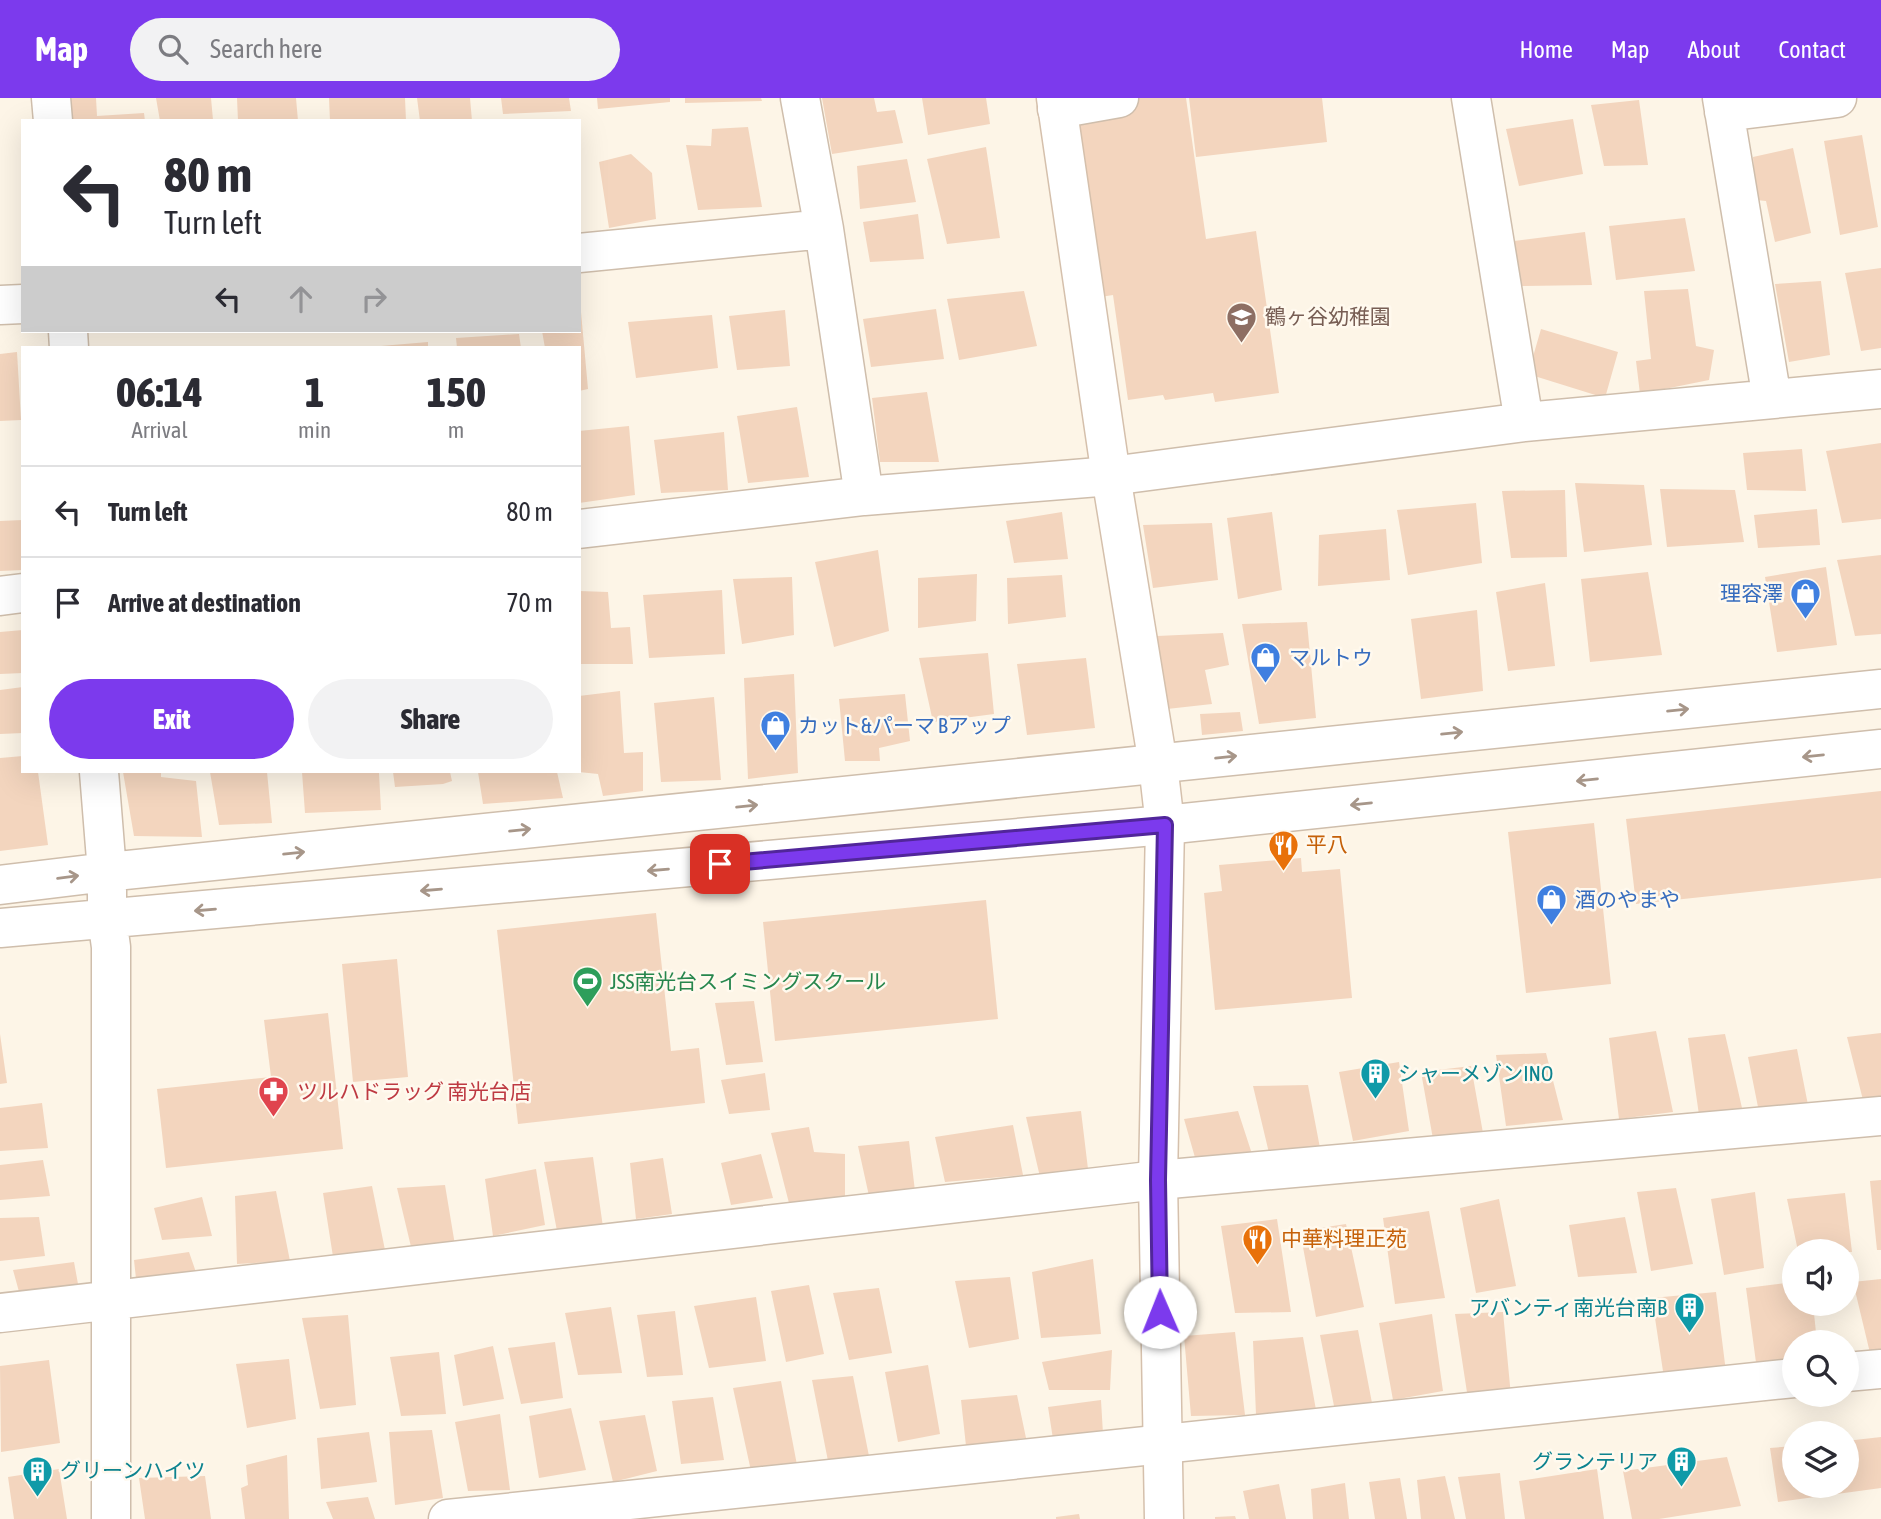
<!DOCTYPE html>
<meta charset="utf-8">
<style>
:root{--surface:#fff;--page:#f2f2f3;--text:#2b2b33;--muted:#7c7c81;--line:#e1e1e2;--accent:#7c3aed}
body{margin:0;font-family:"Asap Condensed","Noto Sans JP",sans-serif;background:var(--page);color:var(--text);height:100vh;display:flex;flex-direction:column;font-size:26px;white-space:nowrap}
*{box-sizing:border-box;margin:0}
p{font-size:23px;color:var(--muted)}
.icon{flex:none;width:38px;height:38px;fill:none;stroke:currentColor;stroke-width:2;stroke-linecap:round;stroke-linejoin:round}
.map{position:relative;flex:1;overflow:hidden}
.drawer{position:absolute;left:21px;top:248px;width:560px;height:427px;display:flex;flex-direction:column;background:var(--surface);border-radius:0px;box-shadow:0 7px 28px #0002}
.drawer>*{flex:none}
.banner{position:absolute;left:21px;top:21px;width:560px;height:214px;border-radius:0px;box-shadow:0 7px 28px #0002;background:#fff;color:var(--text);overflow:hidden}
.controls{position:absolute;left:1782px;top:1141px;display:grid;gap:14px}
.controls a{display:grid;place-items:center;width:77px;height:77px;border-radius:50%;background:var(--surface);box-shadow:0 7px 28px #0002;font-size:35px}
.pin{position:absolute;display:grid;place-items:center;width:60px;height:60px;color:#fff;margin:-30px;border-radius:14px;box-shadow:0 4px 10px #0006}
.me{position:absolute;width:77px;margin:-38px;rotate:359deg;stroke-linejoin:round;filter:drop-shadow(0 0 5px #0008)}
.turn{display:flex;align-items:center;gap:24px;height:147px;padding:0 28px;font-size:32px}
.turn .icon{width:91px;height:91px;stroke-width:2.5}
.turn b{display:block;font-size:49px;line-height:60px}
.lanes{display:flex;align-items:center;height:66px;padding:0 28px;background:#0003;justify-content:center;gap:35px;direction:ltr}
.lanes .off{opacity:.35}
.eta{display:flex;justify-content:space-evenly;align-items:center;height:119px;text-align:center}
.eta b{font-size:42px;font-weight:800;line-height:49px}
.button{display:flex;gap:14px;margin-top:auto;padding:14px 28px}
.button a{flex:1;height:80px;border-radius:42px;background:var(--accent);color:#fff;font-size:28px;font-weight:800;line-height:80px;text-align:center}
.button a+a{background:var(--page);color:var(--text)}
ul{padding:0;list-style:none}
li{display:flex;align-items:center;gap:21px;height:91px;padding:0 28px;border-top:2px solid var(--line)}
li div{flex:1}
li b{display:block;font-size:26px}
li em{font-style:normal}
header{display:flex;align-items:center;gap:42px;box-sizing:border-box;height:98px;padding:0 35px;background:var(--accent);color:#fff}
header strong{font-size:33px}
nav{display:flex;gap:38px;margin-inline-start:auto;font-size:24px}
.search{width:490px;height:63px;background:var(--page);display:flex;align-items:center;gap:18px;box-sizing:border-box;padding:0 24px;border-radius:38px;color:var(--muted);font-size:26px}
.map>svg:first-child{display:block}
.building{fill:#f3d5be}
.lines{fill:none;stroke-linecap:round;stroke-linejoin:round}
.street-casing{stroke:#cfbeac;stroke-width:41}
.secondary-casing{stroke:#d5c0ac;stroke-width:41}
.street{stroke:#fff;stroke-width:38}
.secondary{stroke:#fff;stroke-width:38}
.oneway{stroke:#a79689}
.route-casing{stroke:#51269a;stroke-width:18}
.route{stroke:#7c3aed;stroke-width:12}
.labels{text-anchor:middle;stroke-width:5;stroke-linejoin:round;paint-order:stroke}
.education-label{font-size:21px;fill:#785e54;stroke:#fff9ee;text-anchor:start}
.shop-label{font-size:21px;fill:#366cbe;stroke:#fff9ee;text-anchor:start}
.food-label{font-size:21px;fill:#c56008;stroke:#fff9ee;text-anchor:start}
.leisure-label{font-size:21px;fill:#27864d;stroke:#fff9ee;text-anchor:start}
.culture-label{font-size:21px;fill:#0d838f;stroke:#fff9ee;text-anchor:start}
.health-label{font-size:21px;fill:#be3a42;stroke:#fff9ee;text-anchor:start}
</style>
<header>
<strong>Map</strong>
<div class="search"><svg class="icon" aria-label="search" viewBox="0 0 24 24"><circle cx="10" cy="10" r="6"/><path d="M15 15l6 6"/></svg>Search here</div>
<nav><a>Home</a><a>Map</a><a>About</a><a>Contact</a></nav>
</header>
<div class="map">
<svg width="1881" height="1421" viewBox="0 0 1881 1421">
<rect width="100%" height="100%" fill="#fdf5e7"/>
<path class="building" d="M67 0H96L97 18 144 15 145 23H70Z
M156 0H211L213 22 160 23Z
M237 0H296L298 23H238Z
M329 0H405L406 23H330Z
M417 0H470L472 23H420Z
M501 0H569L571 13 503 16Z
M597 0H670V4L598 11Z
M685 0H761L762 3 685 5Z
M822 0H874L877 14 895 12 903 45 832 56Z
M922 0H986L990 26 928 37Z
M1134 0H1186L1206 141 1256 133 1279 295 1215 304 1213 295 1165 302 1163 297 1128 302 1113 197 1094 200 1067 9Z
M1189 0H1322L1327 44 1196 59Z
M1639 2 1648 67 1604 68 1591 7Z
M1573 21 1583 76 1519 88 1506 31Z
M748 29 762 109 698 112 686 47 711 48 712 31Z
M1862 37 1878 129 1840 137 1824 43Z
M986 49 1000 140 947 146 927 61Z
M1793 50 1811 135 1775 144 1766 103 1756 102 1753 59Z
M631 56 652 75 656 121 609 130 599 64Z
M907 61 916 104 860 111 857 68Z
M918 116 924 161 870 164 863 124Z
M1685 120 1695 173 1616 182 1609 128Z
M1585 134 1592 187 1521 188 1514 143Z
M1881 170V250L1861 253 1845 175Z
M1821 183 1830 257 1789 264 1775 186Z
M1688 191 1696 248 1714 252 1709 282 1640 296 1636 263 1651 261 1644 193Z
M1024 193 1037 248 959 262 947 201Z
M936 211 944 261 871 269 863 221Z
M785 212 790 268 737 272 729 218Z
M579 214H581L588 291 579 293V250H545L542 233H579Z
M712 217 718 270 636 280 628 224Z
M1541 231 1618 254 1605 300 1528 276Z
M519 236 521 250H457L456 240Z
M428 244V250H381V248Z
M17 254 21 322 0 323V256Z
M927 294 939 364H880L872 300Z
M797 309 809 379 748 385 737 318Z
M629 328 635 397 579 405V333Z
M724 334 728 392 661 395 654 342Z
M1881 345V421L1842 425 1826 353Z
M1802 351 1806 393 1747 392 1743 355Z
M1575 385 1644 387 1652 447 1584 454Z
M1660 391 1735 392 1744 444 1667 449Z
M1565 392 1567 459 1511 460 1502 393Z
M1476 405 1482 465 1408 477 1397 412Z
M1817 411 1820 447 1758 450 1754 417Z
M1062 414 1068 461 1014 465 1006 423Z
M1272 414 1282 492 1238 501 1227 420Z
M23 422V472L0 473V423Z
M1212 425 1218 482 1153 490 1143 427Z
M1386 431 1390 482 1318 488 1319 437Z
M878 452 889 533 834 549 815 464Z
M1881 457V536L1855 538 1837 462Z
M1826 469 1837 547 1777 554 1765 479Z
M1648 474 1662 557 1590 564 1581 481Z
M977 476 976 523 918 530V480Z
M1062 477 1066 519 1008 526 1007 480Z
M792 479 794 537 742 546 733 481Z
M1545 485 1555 568 1508 573 1496 494Z
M722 492 725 556 649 560 643 497Z
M579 493 608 494 611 530 630 529 633 566H579Z
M1477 512 1483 593 1421 601 1411 521Z
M1307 524 1316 620 1259 626 1242 526Z
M23 532V575L0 576V534Z
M1223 535 1229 567 1205 572 1212 606 1167 611 1157 538Z
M988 555 994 616 933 624 919 560Z
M1086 560 1095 630 1027 637 1017 566Z
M794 576 798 675 748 681 744 580Z
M23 589V635L0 636V592Z
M620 593 624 655 643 654V693L603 698 598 676 579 674V598Z
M905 596 910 643 879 650 880 663H845L839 601Z
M714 599 721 682 661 684 654 605Z
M1240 614 1243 633 1202 637 1200 616Z
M23 658V674H38L48 747 0 753V660Z
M123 674H161V679L196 683 202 739 134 738Z
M210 674H267L272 725 219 727Z
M302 674 379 675 381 712 305 715Z
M393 674H450L452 683 443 686 395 689Z
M478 674H557L563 700 483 706Z
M1881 693V780L1636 806 1626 721Z
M1594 725 1611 886 1526 895 1508 734Z
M1301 760 1302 774 1340 771 1352 900 1215 912 1204 795 1222 793 1219 767Z
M986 802 998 921 775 943 763 824Z
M656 815 671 953 699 950 705 1005 518 1026 497 832Z
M397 861 408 979 353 984 342 866Z
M754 903 763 964 726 967 715 905Z
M328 915 343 1051 166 1070 157 991 271 979 264 922Z
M1656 933 1673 1014 1619 1021 1609 940Z
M1881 935V1000L1863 1002 1847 939Z
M0 936 7 985 0 986Z
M1725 936 1742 1010 1699 1017 1688 940Z
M1797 951 1808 1007 1759 1014 1748 959Z
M1546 955 1563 1022 1506 1028 1496 957Z
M1399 964 1409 1033 1353 1043 1339 974Z
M1471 968 1483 1035 1433 1041 1421 974Z
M765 975 770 1012 729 1016 721 982Z
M1308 987 1320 1050 1269 1055 1253 988Z
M42 1005 48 1050 0 1053V1010Z
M1081 1013 1088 1071 1040 1079 1026 1019Z
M1238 1013 1252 1056 1196 1063 1184 1021Z
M1013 1027 1023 1077 945 1084 935 1039Z
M809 1029 814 1054 845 1056V1099L790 1109 771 1035Z
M909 1043 915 1093 869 1098 858 1048Z
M761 1056 773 1100 731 1107 721 1065Z
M593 1059 603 1129 557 1133 544 1064Z
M663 1060 672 1116 636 1121 630 1065Z
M43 1062 50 1098 0 1102V1067Z
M536 1071 545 1127 493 1138 485 1081Z
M1881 1082V1152H1877L1870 1083Z
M445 1087 455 1147 412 1153 397 1090Z
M372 1088 386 1157 334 1165 323 1095Z
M1676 1090 1693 1166 1651 1173 1637 1094Z
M276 1093 290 1163 237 1166 235 1098Z
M1755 1094 1764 1170 1724 1177 1711 1101Z
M1845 1095 1852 1154 1798 1153 1787 1101Z
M202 1099 212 1138 162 1142 154 1110Z
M1499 1101 1516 1188 1476 1195 1460 1110Z
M1429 1113 1445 1200 1395 1206 1383 1120Z
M39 1119 45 1158 0 1163V1120Z
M1625 1119 1637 1175 1578 1179 1569 1127Z
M1277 1121 1291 1214 1235 1215 1221 1128Z
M1346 1126 1364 1209 1316 1219 1300 1133Z
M189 1154 198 1180 137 1190 134 1162Z
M1093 1161 1101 1236 1041 1240 1032 1174Z
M74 1164 80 1197 21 1201 13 1172Z
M1010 1179 1019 1241 969 1250 955 1183Z
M1881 1181V1253L1870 1255 1853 1184Z
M1794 1184V1206H1813L1817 1244H1794V1270L1757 1272 1746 1190Z
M809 1187 824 1256 786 1264 771 1193Z
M879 1190 892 1255 849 1262 833 1195Z
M1716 1194 1726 1274 1664 1280 1652 1200Z
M756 1199 766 1263 709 1270 694 1208Z
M611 1209 622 1275 578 1277 565 1215Z
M675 1213 683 1277 647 1279 637 1217Z
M1503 1214 1511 1298 1468 1301 1455 1216Z
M1432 1216 1443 1293 1393 1302 1379 1225Z
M348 1217 356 1307 320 1311 302 1220Z
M1358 1232 1372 1305 1334 1308 1320 1237Z
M1235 1234 1245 1317 1191 1318 1184 1238Z
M1303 1239 1316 1312 1256 1317 1253 1243Z
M555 1244 563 1300 521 1306 508 1250Z
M493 1248 504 1301 463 1308 454 1257Z
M1112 1252 1110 1292H1049L1042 1264Z
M439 1254 446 1316 401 1318 390 1259Z
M289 1261 296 1321 247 1330 236 1266Z
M49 1262 60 1345 1 1354 0 1268Z
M928 1267 940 1336 898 1344 885 1274Z
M853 1278 869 1358 828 1363 812 1282Z
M781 1283 797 1367 751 1373 733 1290Z
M1017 1297 1026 1340 966 1348 961 1302Z
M713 1299 724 1362 681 1366 672 1303Z
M1101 1302 1103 1336 1053 1341 1048 1309Z
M571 1310 586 1372 539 1380 529 1318Z
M500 1316 510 1392 468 1393 455 1324Z
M645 1317 657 1373 613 1384 599 1323Z
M432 1332 443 1400 395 1407 389 1334Z
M369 1334 377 1384 321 1391 317 1340Z
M1881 1339V1390L1778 1404 1770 1350 1794 1348V1388H1846V1343Z
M287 1357 289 1421H245L241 1390 248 1387 246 1367Z
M1727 1359 1741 1408 1659 1421H1632L1623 1373Z
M59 1371 67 1421H14L8 1379Z
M1597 1371 1604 1421H1525L1519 1383Z
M1500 1375 1505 1421H1466L1458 1379Z
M205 1378 211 1421H145L139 1380Z
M1445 1378 1455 1421H1421L1417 1382Z
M1400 1380 1407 1421H1375L1369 1384Z
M1345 1385 1349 1421H1313L1311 1391Z
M1279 1386 1286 1421H1249L1243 1393Z
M368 1399 375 1421H333L326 1404Z
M1079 1416 1080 1421H1056V1419Z
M1235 1418 1236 1421H1215V1419Z"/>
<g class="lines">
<defs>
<path id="street" d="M51 0 53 23
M800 0 824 131 864 398
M1471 0 1524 324
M1722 0 1772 301
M1057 11 1119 0
M1724 14 1837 0
M579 155 824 131
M0 207 23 206
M68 233 69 250
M579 431 864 398 1111 378 1524 324 1881 291
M0 498 23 495
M99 674 107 774V820L111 849V1421
M0 787 107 774 1881 591
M0 830 1165 727 1881 651
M0 1215 1158 1082 1881 1018
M1846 1274 1881 1271
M448 1421 1794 1280"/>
<path id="secondary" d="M1056 0 1111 378 1158 666 1165 727 1158 1082 1164 1421"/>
</defs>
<use href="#street" class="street-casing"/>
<use href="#secondary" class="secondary-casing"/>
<use href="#street" class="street"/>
<use href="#secondary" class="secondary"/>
</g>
<defs><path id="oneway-shaft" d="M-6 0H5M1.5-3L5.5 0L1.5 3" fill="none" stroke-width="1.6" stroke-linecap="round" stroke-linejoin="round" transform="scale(1.75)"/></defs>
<g class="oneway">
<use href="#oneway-shaft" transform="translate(1678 612) rotate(-6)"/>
<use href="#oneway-shaft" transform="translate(1452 635) rotate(-6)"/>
<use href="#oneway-shaft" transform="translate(1813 658) rotate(174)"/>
<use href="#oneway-shaft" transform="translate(1226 659) rotate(-6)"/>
<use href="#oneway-shaft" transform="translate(1587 682) rotate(174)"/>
<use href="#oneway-shaft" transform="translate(1361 706) rotate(174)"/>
<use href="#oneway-shaft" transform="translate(747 708) rotate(-6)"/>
<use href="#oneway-shaft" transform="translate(520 732) rotate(-6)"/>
<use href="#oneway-shaft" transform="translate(294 755) rotate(-6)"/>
<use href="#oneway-shaft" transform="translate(658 772) rotate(175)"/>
<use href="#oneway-shaft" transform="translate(68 779) rotate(-7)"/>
<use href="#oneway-shaft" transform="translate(431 792) rotate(175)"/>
<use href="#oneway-shaft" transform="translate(205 812) rotate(175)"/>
</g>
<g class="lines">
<defs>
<path id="route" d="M720 766 1165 727 1158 1082 1160 1214"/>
</defs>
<use href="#route" class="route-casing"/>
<use href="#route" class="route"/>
</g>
<defs>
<symbol id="school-pin" viewBox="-11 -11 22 30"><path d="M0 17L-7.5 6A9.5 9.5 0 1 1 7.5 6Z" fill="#8d6e63" stroke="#fff9ee"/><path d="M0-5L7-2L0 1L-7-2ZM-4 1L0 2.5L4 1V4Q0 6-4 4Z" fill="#fff"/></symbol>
<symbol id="shop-pin" viewBox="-11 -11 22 30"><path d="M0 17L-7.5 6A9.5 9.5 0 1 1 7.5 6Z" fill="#3f7fe0" stroke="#fff9ee"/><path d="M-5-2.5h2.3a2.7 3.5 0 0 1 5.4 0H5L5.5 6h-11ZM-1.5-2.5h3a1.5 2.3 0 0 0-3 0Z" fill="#fff"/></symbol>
<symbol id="restaurant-pin" viewBox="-11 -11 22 30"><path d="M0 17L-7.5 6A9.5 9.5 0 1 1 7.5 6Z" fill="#e8710a" stroke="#fff9ee"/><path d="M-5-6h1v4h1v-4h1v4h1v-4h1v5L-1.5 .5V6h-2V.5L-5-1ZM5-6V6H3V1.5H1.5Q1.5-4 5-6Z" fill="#fff"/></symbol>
<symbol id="stadium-pin" viewBox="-11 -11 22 30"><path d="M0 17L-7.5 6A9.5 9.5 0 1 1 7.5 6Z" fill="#2e9e5b" stroke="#fff9ee"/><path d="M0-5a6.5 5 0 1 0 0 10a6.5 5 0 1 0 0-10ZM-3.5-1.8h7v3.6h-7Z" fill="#fff"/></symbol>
<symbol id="building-pin" viewBox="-11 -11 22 30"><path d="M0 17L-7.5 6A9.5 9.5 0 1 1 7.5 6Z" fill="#0f9aa8" stroke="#fff9ee"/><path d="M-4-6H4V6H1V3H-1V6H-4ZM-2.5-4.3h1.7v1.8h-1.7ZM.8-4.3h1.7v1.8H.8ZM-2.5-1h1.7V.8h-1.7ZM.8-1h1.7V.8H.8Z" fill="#fff"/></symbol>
<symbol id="pharmacy-pin" viewBox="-11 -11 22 30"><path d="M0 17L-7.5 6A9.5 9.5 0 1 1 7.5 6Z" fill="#e0444e" stroke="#fff9ee"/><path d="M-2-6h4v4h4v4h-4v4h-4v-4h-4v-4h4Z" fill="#fff"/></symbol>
</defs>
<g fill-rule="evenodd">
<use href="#school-pin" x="1224" y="202" width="35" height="47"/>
<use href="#shop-pin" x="1788" y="478" width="35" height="47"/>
<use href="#shop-pin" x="1248" y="542" width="35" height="47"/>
<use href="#shop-pin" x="758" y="610" width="35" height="47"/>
<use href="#restaurant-pin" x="1266" y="730" width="35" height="47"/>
<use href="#shop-pin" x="1534" y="784" width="35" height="47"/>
<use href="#stadium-pin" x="570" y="866" width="35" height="47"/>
<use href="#building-pin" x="1358" y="958" width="35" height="47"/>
<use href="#pharmacy-pin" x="256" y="976" width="35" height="47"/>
<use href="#restaurant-pin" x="1240" y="1124" width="35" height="47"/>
<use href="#building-pin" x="1672" y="1192" width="35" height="47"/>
<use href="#building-pin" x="1664" y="1346" width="35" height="47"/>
<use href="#building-pin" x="20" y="1356" width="35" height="47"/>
</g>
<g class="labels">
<g class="education-label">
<text x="1265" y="226">鶴ヶ谷幼稚園</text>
</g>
<g class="shop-label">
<text x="1783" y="503" text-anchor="end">理容澤</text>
<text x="1289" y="567">マルトウ</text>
<text x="798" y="635">カット&amp;パーマ Bアップ</text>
<text x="1575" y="809">酒のやまや</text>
</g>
<g class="food-label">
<text x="1306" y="754">平八</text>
<text x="1281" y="1148">中華料理正苑</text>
</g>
<g class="leisure-label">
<text x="610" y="891">JSS南光台スイミングスクール</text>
</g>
<g class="culture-label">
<text x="1398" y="983">シャーメゾンINO</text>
<text x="1667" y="1217" text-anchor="end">アバンティ南光台南B</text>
<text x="1658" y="1371" text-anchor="end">グランテリア</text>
<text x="60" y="1380">グリーンハイツ</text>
</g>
<g class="health-label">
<text x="297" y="1001">ツルハドラッグ 南光台店</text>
</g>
</g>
</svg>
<div class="controls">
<a><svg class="icon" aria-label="sound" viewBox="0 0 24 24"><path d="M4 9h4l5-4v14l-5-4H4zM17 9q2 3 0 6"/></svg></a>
<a><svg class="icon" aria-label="search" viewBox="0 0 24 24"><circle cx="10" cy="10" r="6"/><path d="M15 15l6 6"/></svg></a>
<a><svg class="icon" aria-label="layers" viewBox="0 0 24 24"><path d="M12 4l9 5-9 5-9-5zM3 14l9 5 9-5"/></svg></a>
</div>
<div class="pin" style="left:720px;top:766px;background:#d93025"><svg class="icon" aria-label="arrive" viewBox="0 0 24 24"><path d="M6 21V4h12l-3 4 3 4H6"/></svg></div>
<svg class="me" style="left:1160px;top:1214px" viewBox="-20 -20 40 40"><circle r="19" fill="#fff"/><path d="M0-13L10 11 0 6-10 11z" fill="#7c3aed"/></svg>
<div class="banner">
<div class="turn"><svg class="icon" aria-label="left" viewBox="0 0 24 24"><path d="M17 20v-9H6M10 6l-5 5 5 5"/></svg><div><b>80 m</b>Turn left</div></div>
<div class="lanes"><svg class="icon" aria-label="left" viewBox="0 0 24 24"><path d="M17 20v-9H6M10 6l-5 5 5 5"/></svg><svg class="icon off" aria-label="ahead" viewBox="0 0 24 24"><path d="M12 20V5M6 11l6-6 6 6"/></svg><svg class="icon off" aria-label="right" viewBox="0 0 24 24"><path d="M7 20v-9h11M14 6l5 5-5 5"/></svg></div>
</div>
<section class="drawer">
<div class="eta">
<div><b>06:14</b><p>Arrival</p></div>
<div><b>1</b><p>min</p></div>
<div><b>150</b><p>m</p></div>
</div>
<ul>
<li><svg class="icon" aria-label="left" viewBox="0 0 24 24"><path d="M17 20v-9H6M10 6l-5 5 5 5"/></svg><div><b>Turn left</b></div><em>80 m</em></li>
<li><svg class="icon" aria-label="arrive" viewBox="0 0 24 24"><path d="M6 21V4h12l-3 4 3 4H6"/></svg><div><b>Arrive at destination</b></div><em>70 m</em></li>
</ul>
<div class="button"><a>Exit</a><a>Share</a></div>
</section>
</div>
